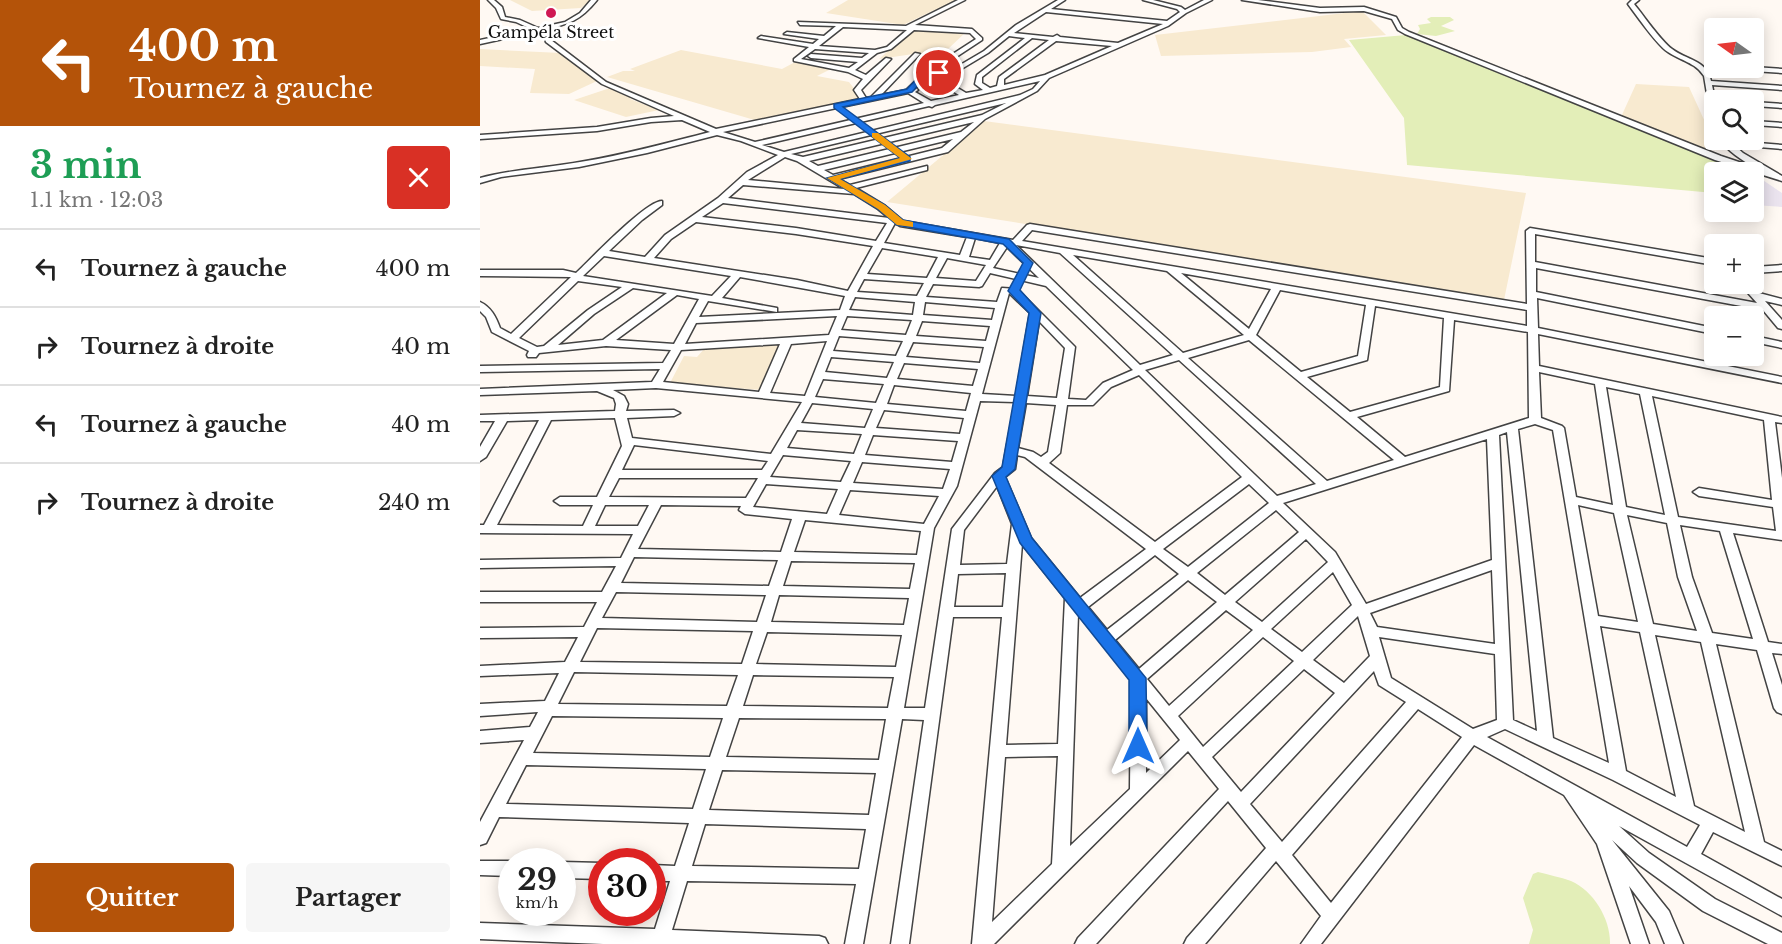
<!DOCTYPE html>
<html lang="fr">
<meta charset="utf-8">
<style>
:root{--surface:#fff;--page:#f6f6f6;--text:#222;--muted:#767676;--line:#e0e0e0;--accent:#b45309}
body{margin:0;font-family:"Libre Baskerville",serif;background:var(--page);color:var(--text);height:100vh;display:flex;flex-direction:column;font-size:22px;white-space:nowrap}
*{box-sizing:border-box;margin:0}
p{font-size:20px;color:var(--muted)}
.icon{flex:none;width:33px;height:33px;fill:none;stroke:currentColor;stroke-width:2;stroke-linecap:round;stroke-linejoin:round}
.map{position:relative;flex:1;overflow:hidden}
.side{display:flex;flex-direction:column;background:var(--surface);width:480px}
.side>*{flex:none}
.banner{background:#b45309;color:#fff;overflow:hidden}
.needle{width:39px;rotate:284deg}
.controls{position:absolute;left:1224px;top:18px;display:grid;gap:12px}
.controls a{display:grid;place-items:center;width:60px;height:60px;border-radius:6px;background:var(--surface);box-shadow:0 3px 15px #0003;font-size:30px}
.speed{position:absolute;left:18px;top:848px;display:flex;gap:12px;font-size:30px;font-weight:700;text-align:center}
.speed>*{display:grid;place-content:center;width:78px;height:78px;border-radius:50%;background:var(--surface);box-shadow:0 3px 15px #0003;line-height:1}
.speed small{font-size:15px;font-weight:400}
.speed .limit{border:9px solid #d22;background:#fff;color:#111}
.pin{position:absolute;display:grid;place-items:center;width:51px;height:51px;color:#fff;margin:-26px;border:3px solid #fff;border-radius:50%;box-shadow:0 2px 6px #0007}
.me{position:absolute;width:66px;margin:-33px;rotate:0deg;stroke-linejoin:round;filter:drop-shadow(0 0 4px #0008)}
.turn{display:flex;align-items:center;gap:21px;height:126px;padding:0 30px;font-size:27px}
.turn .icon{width:78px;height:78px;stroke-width:2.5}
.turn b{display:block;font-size:42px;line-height:51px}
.round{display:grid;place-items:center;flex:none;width:63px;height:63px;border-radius:6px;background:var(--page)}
.head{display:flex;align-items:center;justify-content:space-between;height:102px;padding:0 30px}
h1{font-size:36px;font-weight:800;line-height:45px;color:#1e9e55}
.primary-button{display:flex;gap:12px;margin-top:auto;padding:12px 30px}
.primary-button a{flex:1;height:69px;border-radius:6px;background:var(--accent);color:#fff;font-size:24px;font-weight:800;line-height:69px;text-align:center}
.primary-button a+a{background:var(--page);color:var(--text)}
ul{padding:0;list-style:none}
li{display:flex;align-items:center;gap:18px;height:78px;padding:0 30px;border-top:2px solid var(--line)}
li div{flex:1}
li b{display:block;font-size:22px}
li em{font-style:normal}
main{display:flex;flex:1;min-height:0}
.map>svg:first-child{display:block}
.industrial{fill:#ebe4ef}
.farmland{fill:#f8ead0}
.green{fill:#e3eeb8}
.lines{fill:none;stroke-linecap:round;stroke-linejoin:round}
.minor-casing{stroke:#434343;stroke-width:3}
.minor{fill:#fff;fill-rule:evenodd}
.route{fill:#1a73e8;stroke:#114b97;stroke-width:1.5}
.slow{fill:#f59e0b}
.poi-dot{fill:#cf1955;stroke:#fff;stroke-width:2}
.labels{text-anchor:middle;stroke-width:6;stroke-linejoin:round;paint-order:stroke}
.far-poi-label{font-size:16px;fill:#101010;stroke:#fff}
</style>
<main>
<section class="side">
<div class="banner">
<div class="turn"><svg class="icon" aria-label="left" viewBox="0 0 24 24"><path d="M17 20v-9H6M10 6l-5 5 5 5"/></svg><div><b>400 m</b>Tournez à gauche</div></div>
</div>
<div class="head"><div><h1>3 min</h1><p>1.1 km · 12:03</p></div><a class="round" style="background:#d93025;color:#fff"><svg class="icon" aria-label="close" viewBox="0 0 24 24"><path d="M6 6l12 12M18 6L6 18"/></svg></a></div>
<ul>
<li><svg class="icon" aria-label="left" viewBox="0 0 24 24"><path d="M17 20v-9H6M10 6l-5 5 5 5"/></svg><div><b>Tournez à gauche</b></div><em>400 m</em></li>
<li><svg class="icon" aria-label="right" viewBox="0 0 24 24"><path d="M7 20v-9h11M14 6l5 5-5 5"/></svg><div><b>Tournez à droite</b></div><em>40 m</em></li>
<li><svg class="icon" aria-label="left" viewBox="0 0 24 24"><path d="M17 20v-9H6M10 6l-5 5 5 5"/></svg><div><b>Tournez à gauche</b></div><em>40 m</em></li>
<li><svg class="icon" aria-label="right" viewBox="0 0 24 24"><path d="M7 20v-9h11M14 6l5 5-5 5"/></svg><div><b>Tournez à droite</b></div><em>240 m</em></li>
</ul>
<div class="primary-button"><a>Quitter</a><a>Partager</a></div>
</section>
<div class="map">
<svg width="1302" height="944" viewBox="0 0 1302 944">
<rect width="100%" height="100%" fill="#fff9f3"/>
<path class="industrial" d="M1274 174 1302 193V207L1274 205Z"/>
<path class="farmland" d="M30 0H111L101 8 52 11Z
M368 0H476L423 25 346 13Z
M882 11 906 35 864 39 871 47 832 52 681 56 675 35Z
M434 28 487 31 468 49 399 59Z
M0 49 81 53 117 81 89 94 50 93 55 69 0 66Z
M201 50 302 69 317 61 353 68 337 76 369 82 382 99 278 121 127 77 143 71H155L150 69Z
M1156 84 1209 87 1237 148 1223 150 1141 117Z
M130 88 151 97 150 99 179 110 146 117 94 100Z
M504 121 1046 193 1024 300 407 202Z
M302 344 281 390 190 383 204 356 217 357 225 348Z"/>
<path class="green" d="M951 17H970L974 20 961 26 975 31 956 36 937 34 940 29 938 25 951 23 947 19Z
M926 35 1246 164 1245 172H1234V193L927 165 924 118 869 40Z
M1058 872C1069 875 1080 877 1091 881 1114 891 1131 920 1130 944H1049L1053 930 1043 898 1053 874Z"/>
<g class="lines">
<defs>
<path id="minor" d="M8 0H14L22 7 25 17 40 20 58 28 85 22 100 13 111 0H117C100 21 89 24 63 30L69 33 71 40 126 82 236 129 380 99 374 90 383 79 368 72 314 61V59L329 47 278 38 281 36 333 44 339 39 304 34 307 32 344 36 356 26 320 25 318 22 426 26 478 0H485L435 25 492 29 502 38V40L455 71H470L504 51 536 25 578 0H585L571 9 687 21 700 12 697 9 663 0H673L701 7 705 10 724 0H732L706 13 688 26 569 78 557 91 505 119 468 152 359 179 370 185 447 166V170L376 188 404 205 423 221 533 240 547 225 550 224 1047 304 1046 231 1050 228 1234 259V265L1055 234V262L1277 303 1260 284H1270L1279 293 1302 299V305L1285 301 1302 320V329L1298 328 1283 310 1056 268V292L1234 328V334L1057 298 1058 328 1302 377V383L1058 334 1059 366 1302 417V423L1295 422 1302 478V540L1253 533 1288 642 1302 644V654L1292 653 1302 685V714L1297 712 1294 708 1277 650 1236 644 1284 842 1302 851V866L1233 832 1221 854 1302 899V916L1139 826 1169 853 1235 899 1302 933V944H1288L1223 911 1157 863 1132 840 1189 911 1203 944H1185L1176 922 1149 886 1169 944H1151L1117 844 1084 795 994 745 841 944H821L841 916 796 861 725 944H704L707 938 786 848 748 801 616 944H595L598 938 739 789 708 751 514 944H492L522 617H473L429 944H411L444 720 422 719 383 944H365L376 884 207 881 192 930 339 936 345 938 348 944H123L0 939V923L175 929 190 881H172V865L195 866 209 823 19 817 6 843 0 845V822L44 740 0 743V731L50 727 58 712 0 716V704L65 701 79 673 0 676V666L85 662 98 637 0 638V628L104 627 117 602H0V592H122L136 566 0 568V560L141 558 153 534 0 533V525H4L59 420 27 421 6 457 0 461V447L15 421H0V415L135 411 136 404 134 398 117 391 0 395V389L172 382 180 369 0 372V366L183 363 191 350 126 346 59 353 56 357H48L47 355 49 351 12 332 6 317 0 311V302C11 307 16 317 20 328L31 334 91 277 0 276V270H83L96 273C110 260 167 200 182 201V205L162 220 129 251 165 257 185 235 238 198 267 172 298 155 261 141 237 135 167 153 99 167 21 177 0 183V178C33 169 67 168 100 162 144 155 187 143 230 132L202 120 171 122 117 131 0 139V135L117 127 171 118 194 116 122 84 66 42 64 35 56 32 0 44V40L51 29 36 22 21 19 16 8ZM566 12 683 24 638 43 580 37 577 35 573 37 534 33ZM363 27 427 30 407 47 395 50 339 46ZM434 30 490 33 496 39 445 72 426 90 401 95 440 54 435 53 391 97 386 98 381 90 411 59 406 58 386 75 375 70 397 53 411 49ZM529 36 545 38 497 75 495 84 503 90 486 93 456 75 473 74 508 53ZM552 38 569 40 519 77 517 86 510 88 502 83V77ZM576 41 632 46 565 75 524 85V79ZM335 49 389 53 382 58 331 54 328 56 331 58 378 62 369 68 321 59ZM448 76 479 95 451 101 435 92 438 90 436 88ZM560 81 553 89 540 95 304 152 282 145 449 106 452 107 455 105ZM428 93 444 103 275 142 243 132ZM526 103 502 115 323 157 311 154ZM494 122 481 132 338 166 329 161ZM473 139 462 148 353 175 344 170ZM305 157 317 161 364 189 268 180ZM263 185 374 194 398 209 409 218 248 198ZM243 203 407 223 396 241 316 228 222 217ZM216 222 316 234 393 246 368 291 317 280 174 258 191 239ZM415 223 420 226 487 237 480 255 404 243ZM552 230 1047 310V326L542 241ZM495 238 520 243 510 260 489 257ZM536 245 580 253 693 355 660 365ZM527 247 559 278 513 268ZM402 248 458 257 447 278 387 274ZM593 255 687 271 764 335 703 353ZM124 256 251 276 232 296 103 276ZM467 258 506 265 496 281 456 278ZM510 273 566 286 653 370 623 383 606 400 588 399 595 347 537 289 522 288 517 302 446 297 453 284 499 287 502 286ZM701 273 791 289 769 329ZM260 277 365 296 360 310 219 317 228 301 297 312V308L242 298ZM384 279 444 283 437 296 377 292ZM98 281 142 287 108 310 64 346 57 347 39 338ZM153 288 187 293 123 340 78 345 114 314ZM800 290 886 305 878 356 821 372 776 335ZM529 293 550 313 536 396 502 394ZM197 295 219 299 194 344 136 340ZM375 297 435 302 433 315 369 310ZM445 302 515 308 512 320 443 315ZM895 306 964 318 960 387 870 412 827 377 887 360ZM357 316 349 335 205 344 216 323ZM367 316 432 320 426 335 361 330ZM974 320 1048 332 1049 418 925 457 877 417 969 391ZM442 321 510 326 506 341 436 336ZM559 321 585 348 577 398 547 396ZM359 336 423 341 416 356 353 351ZM769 340 914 460 847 481 708 358ZM347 341 325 396 290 393 311 344ZM433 342 504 347 500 363 426 357ZM300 344 279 392 183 382 201 350ZM351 357 414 362 407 378 345 372ZM699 360 836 484 797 496 665 370ZM424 363 498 369 493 386 417 379ZM1059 372 1115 384 1133 505 1096 497 1084 428 1082 426 1061 418ZM659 375 762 477 675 542 569 463 580 453 587 405H613L631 387ZM343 379 404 384 396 403 335 397ZM414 385 491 393 486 411 407 404ZM1126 387 1160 394 1185 515 1146 507ZM176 388 322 402 291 454 152 438 147 418 194 416 200 413 194 410 146 411 148 404 144 396 133 390ZM1172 396 1284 420 1292 500 1219 488 1213 492 1219 496 1293 507 1296 531 1198 517ZM500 401 535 402 523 467 515 473 472 529 445 708H424L454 528 477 486ZM332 403 393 409 385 428 321 423ZM546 403 576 405 568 452 561 457 553 452 538 448ZM404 410 484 418 480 434 396 428ZM135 418 142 446 117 497H80L74 501 80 505H113L103 526 17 525 71 420ZM1055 424 1073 430 1129 763 1073 738 1038 429ZM317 430 382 434 374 454 307 448ZM1027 432 1057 731 1033 720 1019 435ZM393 435 478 441 472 462 385 455ZM1007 439 1012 560 886 604 855 552 803 503ZM154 445 288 461 282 470H142ZM303 455 371 461 361 482 290 477ZM537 455 545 457 666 549 600 598 551 538 525 477 535 469ZM382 462 470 469 463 489 373 483ZM139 478H278L266 498 129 497ZM286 484 358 489 347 514 273 507ZM769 484 789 503 708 567 683 549ZM517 486 532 524 527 564 480 565 484 530ZM370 490 459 496 444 524 359 515ZM125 505H169L158 526H115ZM181 505 261 506 259 510 265 514 312 519 301 552 158 549ZM1098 505 1134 513 1158 622 1118 616ZM796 510 819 532 745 595 717 573ZM1147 515 1187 523 1198 577 1217 631 1173 624ZM325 520 441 531 437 555 314 552ZM1200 525 1240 531 1273 639 1232 633 1212 577ZM826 539 848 562 782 622 755 602ZM542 544 585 598 578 744 526 745ZM675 555 699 574 627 630 608 607ZM154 557 298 560 289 586 141 583ZM311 561 435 563 430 589 303 586ZM1012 570 1015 644 897 627 890 613ZM853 572 872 605 822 652 791 629ZM526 573 523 607H474L478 574ZM708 580 737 602 659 669 635 640ZM136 592 286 595 277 622 122 618ZM299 595 429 598 424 625 291 622ZM746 610 773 630 689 706 667 679ZM598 614 651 679 650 789 590 846ZM878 616 890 656 864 683 833 660ZM1120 626 1160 632 1196 797 1146 771ZM117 628 273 631 262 664 100 662ZM287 632 422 635 416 667 276 664ZM1175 635 1221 642 1265 832 1214 806ZM783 637 814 661 723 747 698 716ZM899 637 1015 654 1017 720 993 729 911 678ZM824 669 855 693 761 792 732 757ZM894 671 899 685 926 702 802 842 770 804ZM94 672 258 675 247 706 78 704ZM273 675 414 677 408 708 263 706ZM666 698 700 740 666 773ZM938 709 982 737 851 903 812 855ZM72 716 243 718 230 757 53 753ZM259 718 406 719 399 760 246 757ZM1025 729 1133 780 1220 825 1207 847 1007 737ZM578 756 572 864 512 922 525 757ZM46 765 226 769 213 809 26 804ZM242 770 396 773 389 815 229 810ZM225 824 386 829 379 869 212 866Z
M762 0H778L840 8 884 7 916 17 922 28 929 32 1241 156 1274 167C1262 160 1247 151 1241 140L1302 145V149L1254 145 1263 153 1302 176V181L1235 160 925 34 918 30 912 19 884 11 840 12Z
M1152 0H1159L1154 4C1164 16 1180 40 1192 49 1206 60 1227 60 1231 81L1302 86V90L1232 85 1235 100 1234 118H1231L1224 76C1215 62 1201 61 1188 52 1177 45 1157 16 1148 4Z
M1274 67 1302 69V73L1257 70 1254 68Z
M1274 102 1302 104V108L1274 106Z
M1274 121 1302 123V127L1274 125Z
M1302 265V271L1274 273V267Z
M1274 336 1302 342V348L1274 342Z
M0 861H32V876L0 875Z
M82 862 122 863V879L82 878Z"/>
</defs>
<use href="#minor" class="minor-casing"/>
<use href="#minor" class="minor"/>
</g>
<path class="route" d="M444 71 459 70 463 73 449 75 432 92 363 107 430 157V161L360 179 405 205 423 220 529 239 553 263 540 290 561 313 535 469 526 477 552 538 666 678 667 746 664 751 658 753 652 751 649 746V680L540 543 512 476 522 467 549 313 528 291 543 263 523 244 417 225 398 209 347 178 420 158 354 108V104L427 89Z"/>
<path class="slow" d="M392 133H398L432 159 360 179 405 205 423 220 433 222V227L417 225 398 209 347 178 420 158 392 137Z"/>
<circle class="poi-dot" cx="71" cy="13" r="6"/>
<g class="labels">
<g class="far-poi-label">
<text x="71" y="38">Gampéla Street</text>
</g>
</g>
</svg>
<div class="controls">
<a><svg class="needle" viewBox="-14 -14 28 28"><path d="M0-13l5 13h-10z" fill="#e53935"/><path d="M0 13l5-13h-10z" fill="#767676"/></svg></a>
<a><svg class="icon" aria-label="search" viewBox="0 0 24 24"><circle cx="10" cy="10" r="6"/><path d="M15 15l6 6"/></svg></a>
<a><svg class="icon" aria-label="layers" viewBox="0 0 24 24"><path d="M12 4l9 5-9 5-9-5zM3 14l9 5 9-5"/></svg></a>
<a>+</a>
<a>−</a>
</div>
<div class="speed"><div>29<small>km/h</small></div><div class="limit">30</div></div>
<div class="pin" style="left:459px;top:73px;background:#d93025"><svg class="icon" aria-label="arrive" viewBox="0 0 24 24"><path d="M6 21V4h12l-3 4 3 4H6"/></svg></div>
<svg class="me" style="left:658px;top:746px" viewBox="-20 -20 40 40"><path d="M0-17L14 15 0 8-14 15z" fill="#1a73e8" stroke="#fff" stroke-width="4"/></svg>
</div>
</main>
